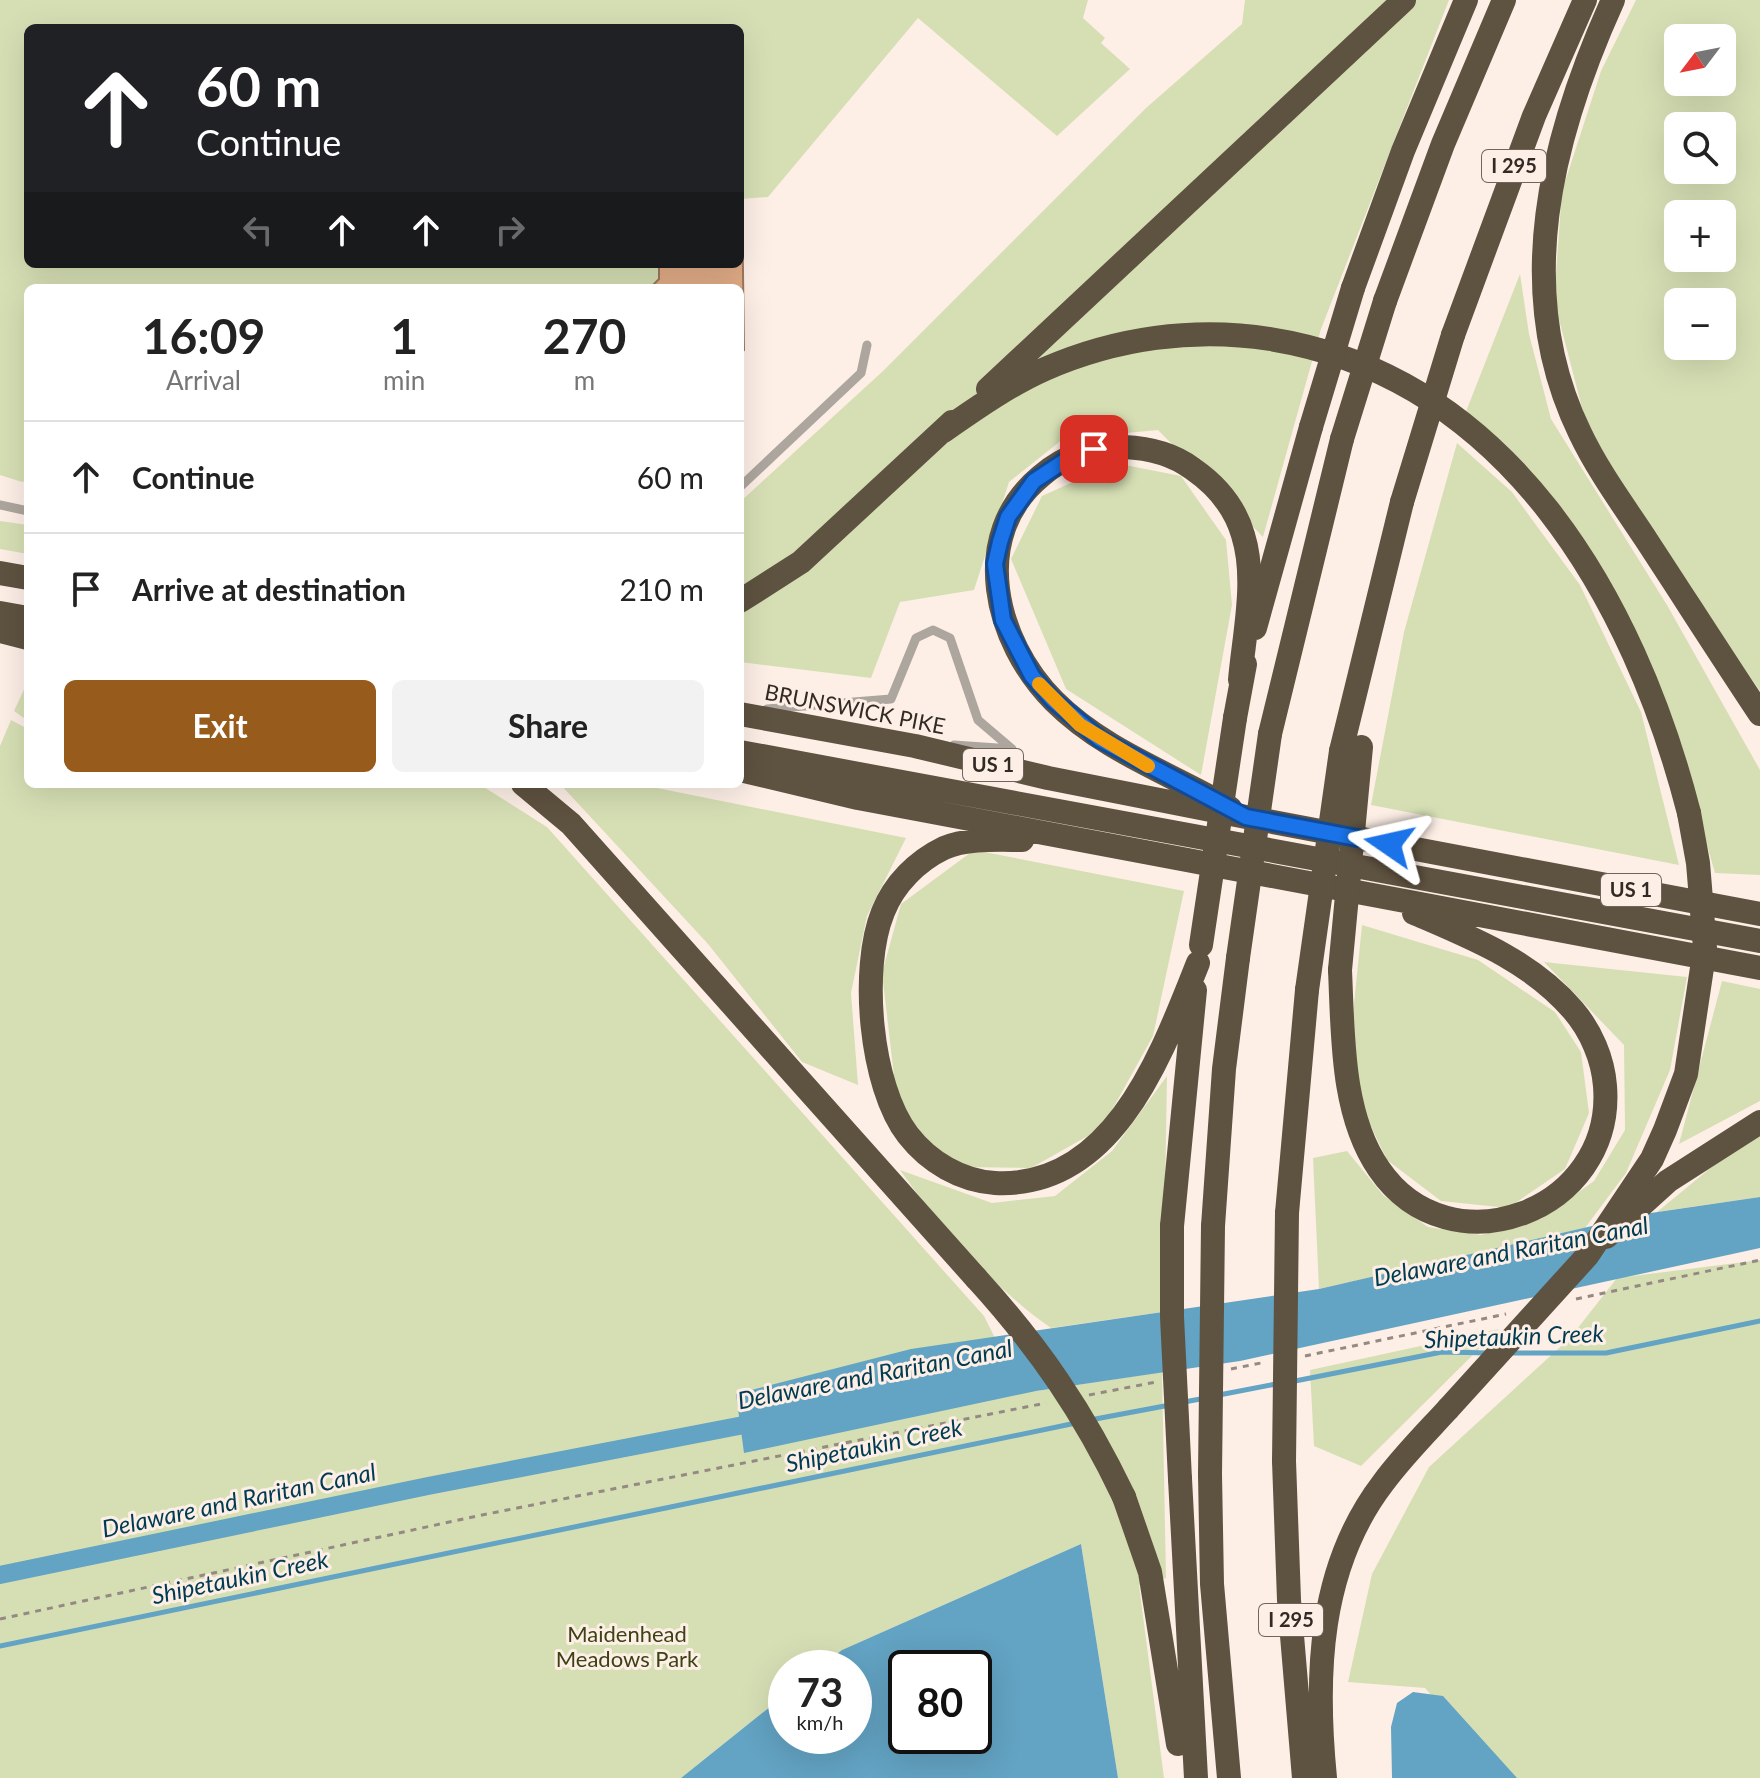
<!DOCTYPE html>
<meta charset="utf-8">
<style>
:root{--surface:#fff;--page:#f2f2f2;--text:#222;--muted:#767676;--line:#e0e0e0;--accent:#975c1b}
body{margin:0;font-family:Lato,sans-serif;background:var(--page);color:var(--text);height:100vh;display:flex;flex-direction:column;font-size:30px;white-space:nowrap}
*{box-sizing:border-box;margin:0}
p{font-size:26px;color:var(--muted)}
.icon{flex:none;width:44px;height:44px;fill:none;stroke:currentColor;stroke-width:2;stroke-linecap:round;stroke-linejoin:round}
.map{position:relative;flex:1;overflow:hidden}
.details{position:absolute;left:24px;top:284px;width:720px;height:504px;display:flex;flex-direction:column;background:var(--surface);border-radius:12px;box-shadow:0 8px 32px #0002}
.details>*{flex:none}
.top-card{position:absolute;left:24px;top:24px;width:720px;height:244px;border-radius:12px;box-shadow:0 8px 32px #0002;background:#202124;color:#fff;overflow:hidden}
.needle{width:52px;rotate:238deg}
.controls{position:absolute;left:1664px;top:24px;display:grid;gap:16px}
.controls a{display:grid;place-items:center;width:72px;height:72px;border-radius:12px;background:var(--surface);box-shadow:0 8px 32px #0002;font-size:40px}
.speed{position:absolute;left:768px;top:1650px;display:flex;gap:16px;font-size:40px;font-weight:700;text-align:center}
.speed>*{display:grid;place-content:center;width:104px;height:104px;border-radius:50%;background:var(--surface);box-shadow:0 8px 32px #0002;line-height:1}
.speed small{font-size:20px;font-weight:400}
.speed .limit{border:4px solid #111;border-radius:12px;background:#fff;color:#111}
.pin{position:absolute;display:grid;place-items:center;width:68px;height:68px;color:#fff;margin:-34px;border-radius:16px;box-shadow:0 4px 12px #0006}
.me{position:absolute;width:88px;margin:-44px;rotate:281deg;stroke-linejoin:round;filter:drop-shadow(0 0 6px #0008)}
.turn{display:flex;align-items:center;gap:28px;height:168px;padding:0 40px;font-size:36px}
.turn .icon{width:104px;height:104px;stroke-width:2.5}
.turn b{display:block;font-size:56px;line-height:68px}
.lanes{display:flex;align-items:center;height:76px;padding:0 40px;background:#0003;justify-content:center;gap:40px;direction:ltr}
.lanes .off{opacity:.35}
.eta{display:flex;justify-content:space-evenly;align-items:center;height:136px;text-align:center}
.eta b{font-size:48px;font-weight:700;line-height:56px}
.action{display:flex;gap:16px;margin-top:auto;padding:16px 40px}
.action a{flex:1;height:92px;border-radius:12px;background:var(--accent);color:#fff;font-size:32px;font-weight:700;line-height:92px;text-align:center}
.action a+a{background:var(--page);color:var(--text)}
ul{padding:0;list-style:none}
li{display:flex;align-items:center;gap:24px;height:112px;padding:0 40px;border-top:2px solid var(--line)}
li div{flex:1}
li b{display:block;font-size:30px}
li em{font-style:normal}
.map>svg:first-child{display:block}
.green{fill:#d6dfb4;fill-rule:evenodd}
.water{fill:#63a3c3;fill-rule:evenodd}
.lines{fill:none;stroke-linecap:round;stroke-linejoin:round}
.stream{stroke:#63a3c3;stroke-width:5}
.canal{stroke:#63a3c3;stroke-width:18}
.path{stroke:#958a83;stroke-width:3;stroke-dasharray:6 6;stroke-linecap:butt}
.lane{stroke:#ada69e;stroke-width:9}
.highway{stroke:#5e5240;stroke-width:24}
.highway-bridge{stroke:#5e5240;stroke-width:24}
.shaded-wall{fill:#9e785e}
.building{fill:#e1ac86;stroke:#9e785e;stroke-width:2}
.route-casing{stroke:#114b97;stroke-width:20}
.route{stroke:#1a73e8;stroke-width:14}
.slow{stroke:#f59e0b;stroke-width:14}
.labels{text-anchor:middle;stroke-width:6;stroke-linejoin:round;paint-order:stroke}
.shield{fill:#fdefe6;stroke:#6f655e;stroke-width:2}
.shield-label{font-size:20px;font-weight:bold;fill:#322a24}
.street-label{font-size:22px;fill:#322a24;stroke:#fdefe6}
.park-label{font-size:22px;fill:#3b4214;stroke:#fdefe6}
.water-label{font-size:24px;font-style:italic;fill:#003b52;stroke:#fdefe6}
</style>
<div class="map">
<svg width="1760" height="1778" viewBox="0 0 1760 1778">
<rect width="100%" height="100%" fill="#fdefe6"/>
<path class="green" d="M0 0H1088L1083 18 1105 38 1101 43 1130 69 1057 136 918 18 768 197 740 199V28H28V264H659L661 285 658 288H28V480L22 482 0 475Z
M1245 0H1449L1321 329 1263 537 1158 430 1063 439 1009 482 974 590 900 602 871 678 740 662V502L883 371 1146 108 1242 24Z
M1636 0H1760V691L1689 588 1587 427 1554 300 1562 191 1601 71ZM1678 38H1722V82H1678ZM1678 126H1722V170H1678ZM1678 214H1722V258H1678ZM1678 302H1722V346H1678Z
M1520 274 1529 334 1551 419 1667 605 1760 770V875L1715 873 1670 717 1604 579 1533 474 1465 414Z
M1457 443 1512 492 1580 585 1641 712 1679 865 1371 805 1404 632Z
M1115 463 1181 476 1226 540 1232 605 1201 775 1066 689 1011 559 1042 496Z
M0 521 28 525V554L0 549Z
M28 681V721L14 711Z
M11 720 28 729V784H479L547 827 984 1316 995 1338 1036 1391 1162 1372 1166 1578 1139 1585 1164 1778H1118L1081 1544 842 1650 819 1668H786V1694L681 1778H0V746Z
M560 784H637L906 838 867 916 851 993 858 1085 802 1062 708 944Z
M974 850 1184 891 1153 1036 1102 1128 1031 1168 961 1167 912 1131 895 1084 882 973 901 904Z
M1362 925 1478 960 1555 1012 1581 1052 1589 1113 1565 1169 1508 1208 1441 1201 1387 1160 1357 1097 1353 1014Z
M1544 962 1687 977 1670 1070 1626 1173 1585 1228 1319 1289 1313 1158 1347 1151 1383 1195 1428 1227 1481 1235 1541 1219 1594 1181 1625 1130 1624 1045Z
M1722 981 1760 989V1101L1679 1144Z
M1167 1076 1163 1312 1051 1328C996 1290 938 1225 900 1170L992 1203 1055 1196 1112 1151Z
M1760 1133V1197L1657 1212 1747 1138Z
M1760 1260V1778H1503L1425 1688 1348 1682 1372 1574 1429 1467 1570 1338 1617 1278Z
M1499 1329 1361 1466 1314 1446 1310 1370Z"/>
<path class="water" d="M1760 1197V1248L1240 1361 1036 1391 744 1453 736 1394 911 1349 1319 1289 1644 1214Z
M1081 1544 1118 1778H681L786 1694V1736H854V1668H819L842 1650ZM906 1668H974V1736H906Z
M1413 1692 1443 1696 1517 1778H1392L1391 1727 1397 1703Z"/>
<g class="lines">
<path class="stream" d="M1511 1353H1606L1760 1321
M1290 1382 1442 1352 1489 1353
M1219 1395 1276 1384
M1184 1402 1206 1398
M1090 1420 1170 1405
M0 1646 1076 1423"/>
<path class="canal" d="M0 1575 428 1486 764 1421"/>
<path class="path" d="M1576 1299 1760 1260
M1305 1356 1506 1314
M1231 1369 1266 1362
M1089 1395 1156 1382
M0 1619 482 1515 1046 1403"/>
<path class="lane" d="M740 487 861 373 867 345
M0 505 28 511
M767 709 891 699 916 638 933 630 950 638 978 720 1012 749 954 745"/>
<path class="highway" d="M1613 0C1551 137 1511 291 1580 433 1598 471 1624 506 1647 541 1685 599 1722 657 1760 714
M1353 288 1403 151 1466 0
M1385 301 1443 144 1504 0
M1453 335 1534 116 1585 0
M988 389 1404 0
M942 432C975 409 1009 385 1045 369 1116 338 1194 327 1270 339 1508 377 1634 599 1689 813
M0 573 28 578
M740 601 801 562 952 422
M0 613 28 618
M1255 628 1311 427
M0 631 28 638
M740 714 915 746 1048 778 1246 817 1760 914
M1235 718 1245 664
M1270 734 1342 439
M1341 751 1402 502
M740 752 1760 941
M740 770 858 798 1760 968
M523 784 571 824 976 1278
M1230 808C1170 773 1104 751 1054 701 995 642 968 536 1041 476 1064 456 1094 445 1124 447 1149 448 1173 454 1193 469 1216 485 1235 507 1243 535 1257 579 1244 634 1240 680
M1022 840C998 840 967 838 944 848 917 861 894 884 883 912 860 968 870 1086 908 1135 929 1162 961 1181 995 1183 1114 1189 1162 1053 1198 963
M1340 970C1343 1034 1341 1114 1379 1169 1450 1273 1615 1211 1605 1086 1603 1059 1591 1031 1573 1010 1531 961 1472 938 1414 913
M1287 1213 1307 990
M1172 1226 1195 990
M1213 1226 1224 1069 1238 958
M1606 1237 1668 1181 1760 1122
M1284 1461 1289 1600 1304 1778
M1210 1474 1212 1584 1229 1778
M1180 1479 1196 1778
M1124 1497 1150 1572 1178 1744
M1325 1778C1315 1676 1318 1568 1383 1483 1402 1457 1426 1433 1448 1409"/>
<path class="highway-bridge" d="M1311 427 1353 288
M1342 439 1385 301
M1402 502 1453 335
M1201 945 1235 718
M1238 958 1270 734
M1340 970 1361 747
M1307 990 1341 751
M1172 1226V1317L1180 1479
M976 1278C1039 1347 1084 1413 1124 1497
M1448 1409 1587 1256 1652 1159 1665 1130 1686 1074 1705 948 1698 863 1689 813
M1284 1461 1287 1213
M1210 1474 1213 1226"/>
</g>
<path class="shaded-wall" d="M744 350V371L740 375V354Z"/>
<path class="building" d="M740 193H742L744 350 740 354V288H650L659 279V264H740Z"/>
<g class="lines">
<defs>
<path id="route" d="M1094 449 1072 456 1034 481 1008 517 1000 542 995 564 1003 620 1032 676 1053 700 1100 739 1246 817 1389 844"/>
</defs>
<use href="#route" class="route-casing"/>
<use href="#route" class="route"/>
<path class="slow" d="M1039 684 1080 725 1148 766"/>
</g>
<g class="labels">
<g class="shield">
<rect x="1482" y="150" width="64" height="32" rx="6"/>
<rect x="963" y="749" width="60" height="32" rx="6"/>
<rect x="1601" y="874" width="60" height="32" rx="6"/>
<rect x="1259" y="1604" width="64" height="32" rx="6"/>
</g>
<g class="shield-label">
<text x="1514" y="173">I 295</text>
<text x="993" y="772">US 1</text>
<text x="1631" y="897">US 1</text>
<text x="1291" y="1627">I 295</text>
</g>
<g class="street-label">
<text transform="translate(855 709) rotate(11)" y="8">BRUNSWICK PIKE</text>
</g>
<g class="park-label">
<text x="627" y="1642">Maidenhead<tspan x="627" dy="25">Meadows Park</tspan></text>
</g>
<g class="water-label">
<text transform="translate(1511 1252) rotate(-11)" y="8">Delaware and Raritan Canal</text>
<text transform="translate(1514 1337) rotate(-2)" y="8">Shipetaukin Creek</text>
<text transform="translate(875 1375) rotate(-11)" y="8">Delaware and Raritan Canal</text>
<text transform="translate(874 1446) rotate(-12)" y="8">Shipetaukin Creek</text>
<text transform="translate(239 1501) rotate(-12)" y="8">Delaware and Raritan Canal</text>
<text transform="translate(240 1578) rotate(-12)" y="8">Shipetaukin Creek</text>
</g>
</g>
</svg>
<div class="controls">
<a><svg class="needle" viewBox="-14 -14 28 28"><path d="M0-13l5 13h-10z" fill="#e53935"/><path d="M0 13l5-13h-10z" fill="#767676"/></svg></a>
<a><svg class="icon" aria-label="search" viewBox="0 0 24 24"><circle cx="10" cy="10" r="6"/><path d="M15 15l6 6"/></svg></a>
<a>+</a>
<a>−</a>
</div>
<div class="speed"><div>73<small>km/h</small></div><div class="limit">80</div></div>
<div class="pin" style="left:1094px;top:449px;background:#d93025"><svg class="icon" aria-label="arrive" viewBox="0 0 24 24"><path d="M6 21V4h12l-3 4 3 4H6"/></svg></div>
<svg class="me" style="left:1389px;top:844px" viewBox="-20 -20 40 40"><path d="M0-17L14 15 0 8-14 15z" fill="#1a73e8" stroke="#fff" stroke-width="4"/></svg>
<div class="top-card">
<div class="turn"><svg class="icon" aria-label="ahead" viewBox="0 0 24 24"><path d="M12 20V5M6 11l6-6 6 6"/></svg><div><b>60 m</b>Continue</div></div>
<div class="lanes"><svg class="icon off" aria-label="left" viewBox="0 0 24 24"><path d="M17 20v-9H6M10 6l-5 5 5 5"/></svg><svg class="icon" aria-label="ahead" viewBox="0 0 24 24"><path d="M12 20V5M6 11l6-6 6 6"/></svg><svg class="icon" aria-label="ahead" viewBox="0 0 24 24"><path d="M12 20V5M6 11l6-6 6 6"/></svg><svg class="icon off" aria-label="right" viewBox="0 0 24 24"><path d="M7 20v-9h11M14 6l5 5-5 5"/></svg></div>
</div>
<section class="details">
<div class="eta">
<div><b>16:09</b><p>Arrival</p></div>
<div><b>1</b><p>min</p></div>
<div><b>270</b><p>m</p></div>
</div>
<ul>
<li><svg class="icon" aria-label="ahead" viewBox="0 0 24 24"><path d="M12 20V5M6 11l6-6 6 6"/></svg><div><b>Continue</b></div><em>60 m</em></li>
<li><svg class="icon" aria-label="arrive" viewBox="0 0 24 24"><path d="M6 21V4h12l-3 4 3 4H6"/></svg><div><b>Arrive at destination</b></div><em>210 m</em></li>
</ul>
<div class="action"><a>Exit</a><a>Share</a></div>
</section>
</div>
